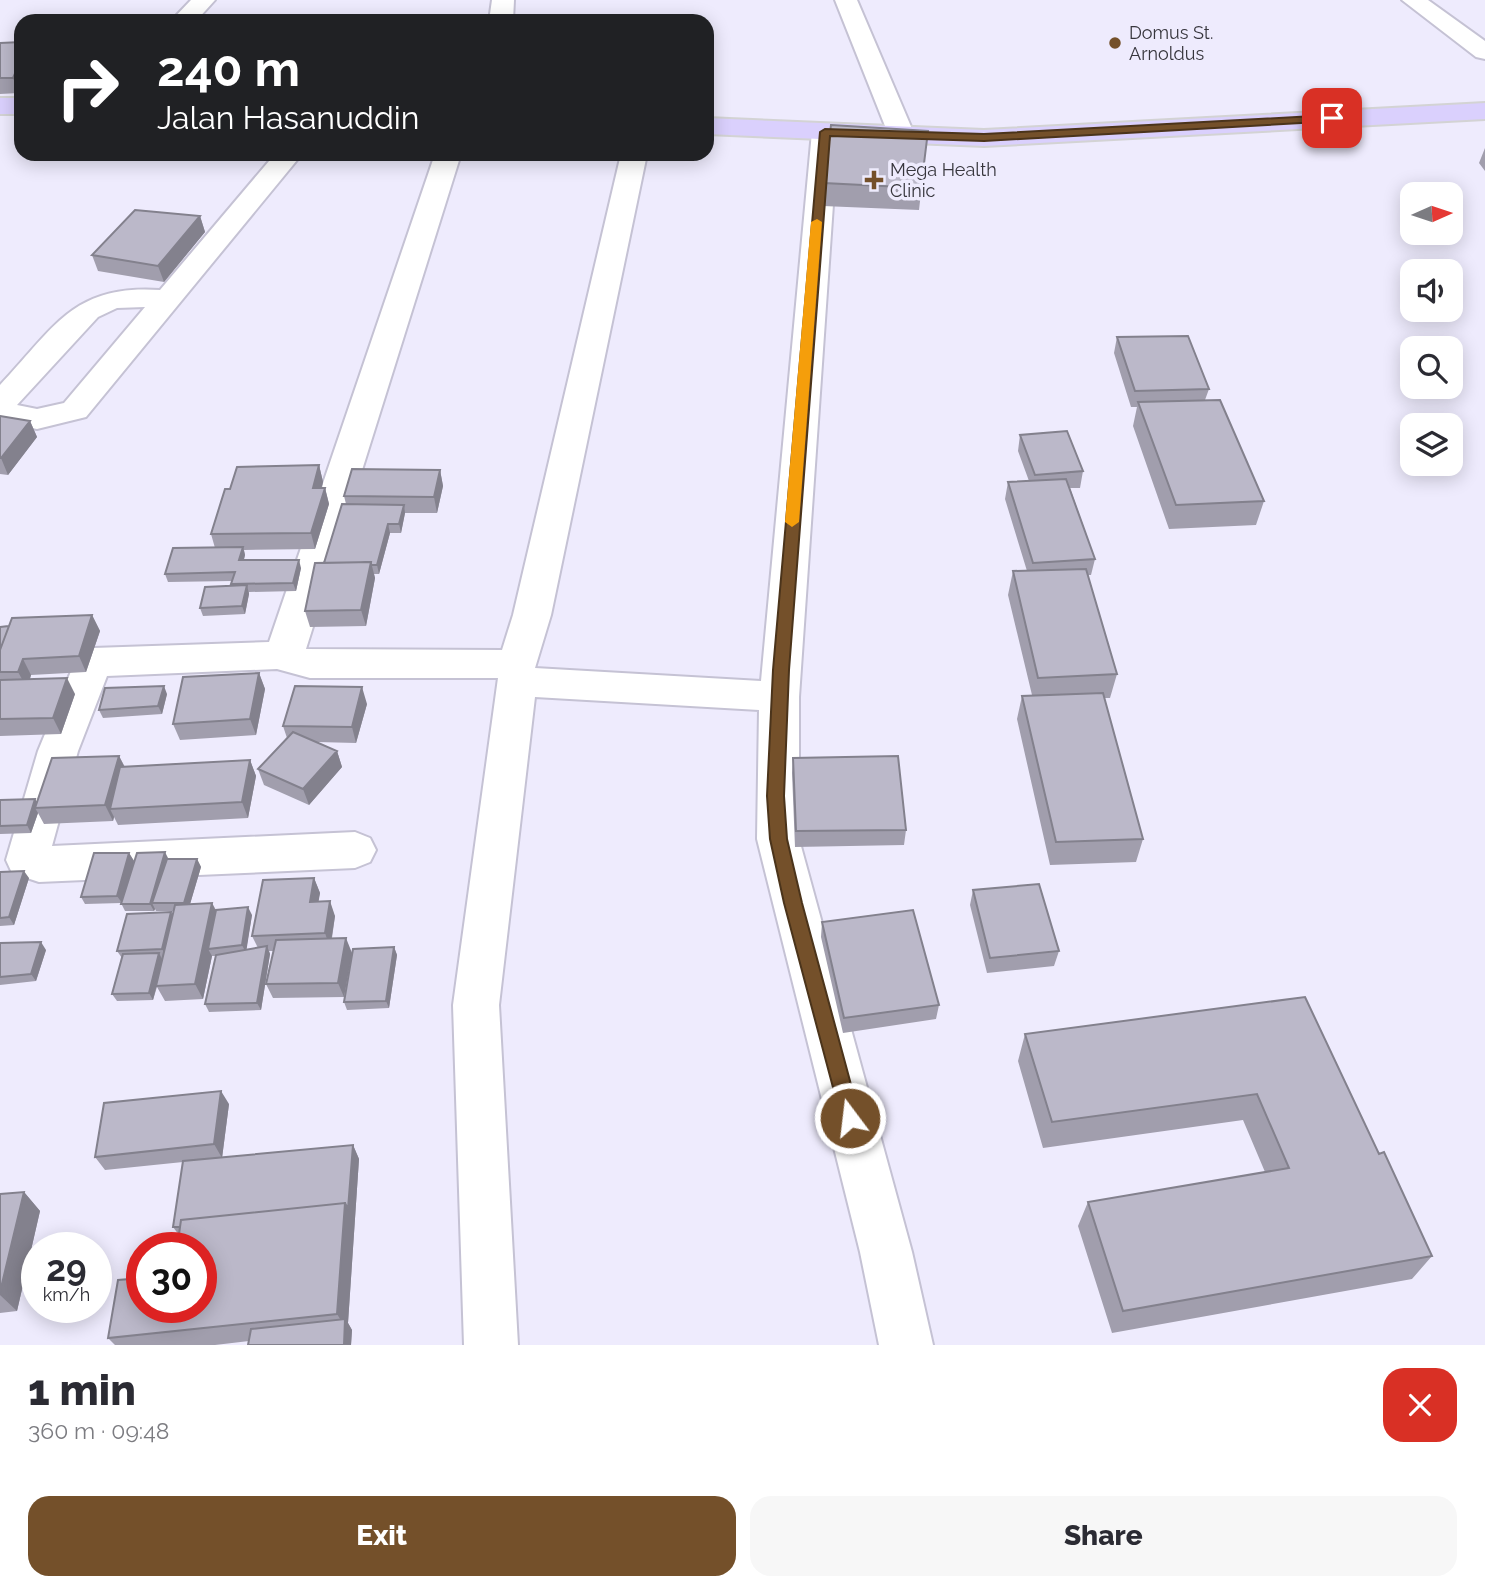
<!DOCTYPE html>
<meta charset="utf-8">
<style>
:root{--surface:#fff;--page:#f7f7f7;--text:#2b2b33;--muted:#7c7c81;--accent:#74502a}
body{margin:0;font-family:Raleway,sans-serif;background:var(--page);color:var(--text);height:100vh;display:flex;flex-direction:column;font-size:26px;white-space:nowrap}
*{box-sizing:border-box;margin:0}
p{font-size:23px;color:var(--muted)}
.icon{flex:none;width:38px;height:38px;fill:none;stroke:currentColor;stroke-width:2;stroke-linecap:round;stroke-linejoin:round}
.map{position:relative;height:1345px;overflow:hidden}
.side{display:flex;flex-direction:column;background:var(--surface);flex:1}
.side>*{flex:none}
.banner{position:absolute;left:14px;top:14px;width:700px;height:147px;border-radius:21px;box-shadow:0 4px 18px #0003;background:#202124;color:#fff;overflow:hidden}
.needle{width:46px;rotate:87deg}
.tools{position:absolute;left:1400px;top:182px;display:grid;gap:14px}
.tools a{display:grid;place-items:center;width:63px;height:63px;border-radius:14px;background:var(--surface);box-shadow:0 4px 18px #0003;font-size:35px}
.speed{position:absolute;left:21px;top:1232px;display:flex;gap:14px;font-size:35px;font-weight:700;text-align:center}
.speed>*{display:grid;place-content:center;width:91px;height:91px;border-radius:50%;background:var(--surface);box-shadow:0 4px 18px #0003;line-height:1}
.speed small{font-size:18px;font-weight:400}
.speed .limit{border:10px solid #d22;background:#fff;color:#111}
.pin{position:absolute;display:grid;place-items:center;width:60px;height:60px;color:#fff;margin:-30px;border-radius:14px;box-shadow:0 4px 10px #0006}
.me{position:absolute;width:77px;margin:-38px;rotate:345deg;stroke-linejoin:round;filter:drop-shadow(0 0 5px #0008)}
.turn{display:flex;align-items:center;gap:24px;height:147px;padding:0 28px;font-size:32px}
.turn .icon{width:91px;height:91px;stroke-width:2.5}
.turn b{display:block;font-size:49px;line-height:60px}
.round{display:grid;place-items:center;flex:none;width:74px;height:74px;border-radius:21px;background:var(--page)}
.overview{display:flex;align-items:center;justify-content:space-between;height:119px;padding:0 28px}
h1{font-size:42px;font-weight:800;line-height:52px}
.cta{display:flex;gap:14px;margin-top:auto;padding:14px 28px}
.cta a{flex:1;height:80px;border-radius:21px;background:var(--accent);color:#fff;font-size:28px;font-weight:800;line-height:80px;text-align:center}
.cta a+a{background:var(--page);color:var(--text)}
.map>svg:first-child{display:block}
.lines{fill:none;stroke-linecap:round;stroke-linejoin:round}
.minor-casing{stroke:#c5c2d4;stroke-width:4}
.major-casing{stroke:#d3d3d4;stroke-width:4}
.minor{fill:#fff;fill-rule:evenodd}
.major{fill:#dad0fd;fill-rule:evenodd}
.wall{fill:#a19ead}
.shaded-wall{fill:#83818d}
.building{fill:#bbb8c9;stroke:#83818d;stroke-width:2}
.route{fill:#74502a;stroke:#4b341b;stroke-width:2}
.slow{fill:#f59e0b}
.poi-dot{fill:#74502a;stroke:#eeebfd;stroke-width:2.5}
.labels{text-anchor:middle;stroke-width:7;stroke-linejoin:round;paint-order:stroke}
.far-poi-label{font-size:18px;fill:#37363d;stroke:#eeebfd;text-anchor:start}
</style>
<div class="map">
<svg width="1485" height="1345" viewBox="0 0 1485 1345">
<rect width="100%" height="100%" fill="#eeebfd"/>
<g class="lines">
<defs>
<path id="minor" d="M191 0H215L196 21H171Z
M492 0H514L513 21H489Z
M835 0H857L915 136 911 142H893L889 136Z
M1402 0H1428L1485 41V59L1476 57Z
M825 124 834 126 838 132 799 697V839L912 1252 933 1345H879L860 1252 757 839 759 710 535 697 499 1005 518 1345H464L453 1005 498 678H310L277 669 107 676 78 751 52 846 355 832 370 838 376 850 370 862 355 868 39 882 12 873 6 860 38 751 79 652 93 648 269 642 435 154H461L306 649 502 650 513 615 621 154H647L551 615 535 668 761 681 812 132 816 126Z
M275 154H302L86 417 37 429 0 422V385C54 328 73 284 160 290ZM145 307 64 403 37 409 17 405 98 317 117 308Z"/>
<path id="major" d="M0 98H21V114H0Z
M1485 103V119L984 146 707 134V118L984 130Z"/>
</defs>
<use href="#minor" class="minor-casing"/>
<use href="#major" class="major-casing"/>
<use href="#minor" class="minor"/>
<use href="#major" class="major"/>
</g>
<path class="wall" d="M21 42 19 93 0 94V43Z
M928 131 919 210 823 206 824 183Z
M1485 148V171L1479 163Z
M200 216 205 232 164 282 98 271 92 255Z
M1117 337 1209 389 1205 400 1264 501 1256 525 1169 529 1133 426 1137 407H1131L1114 353Z
M0 416 30 421 37 437 8 475 0 474Z
M1020 435 1083 471 1080 488H1070L1095 559 1091 575H1088L1117 674 1110 698H1104L1143 839 1136 862 1050 865 1017 719 1022 696 1032 695 1008 595 1013 571H1027L1005 499 1008 482 1029 481 1018 451Z
M319 465 323 482 322 488H325L329 504 315 549 244 550 245 555 244 560 301 568 296 591 249 592V594L245 614 203 616 200 608 232 586V581L168 582 165 574 215 548 211 534 230 489Z
M440 470 443 486 437 513H405L401 533H390L379 574H374L375 578 366 626 310 627 305 611 346 504 344 496Z
M92 615 100 631 86 672 31 675 30 679 75 694 61 734 0 736V627Z
M259 673 265 689 256 735 180 740 173 724Z
M167 694 162 714 103 718 99 710Z
M367 704 356 743 317 742 337 751 342 767 309 805 264 785 258 769 287 738 283 726Z
M119 756 125 767 250 760 256 776 248 818 118 825 114 817 113 821 44 824 38 813 31 833 0 834V800L35 799 37 802Z
M793 758 906 830 904 845 795 847 792 773Z
M129 853 134 861 168 859H197L201 867 190 904 212 903 216 910 252 915 246 950 258 948 252 936 314 878 320 893 318 901 335 916 332 938 352 953 344 997 273 998 266 984 274 951H269L270 954 261 1010 209 1012 205 1004 216 956H212L203 999 165 1001 157 987 153 1000 117 1001 112 994 122 958 117 951 172 916 174 911H156L155 909 154 911H125L121 903 85 904 81 897Z
M0 872 29 878 14 925 0 926Z
M973 890 1059 951 1054 966 987 973 970 905Z
M822 922 939 1005 936 1019 843 1033 821 937Z
M0 943 46 950 36 981 0 985Z
M394 947 397 955 389 1008 347 1010 344 1002Z
M1305 997 1379 1154 1432 1256 1412 1279 1112 1333 1078 1226 1088 1202 1265 1172 1243 1120 1043 1148 1018 1061 1025 1034Z
M229 1104 222 1158 353 1145 359 1159 348 1323 352 1330 351 1345H248L249 1341 215 1345H115L108 1338 201 1307 179 1235 173 1227 183 1162 105 1170 95 1157Z
M24 1192 40 1211 17 1311 0 1313V1194Z"/>
<path class="shaded-wall" d="M21 60V88L19 93 13 78Z
M200 216 205 232 164 282 158 266Z
M30 421 37 437 8 475 1 458Z
M319 465 323 482 317 504 313 488Z
M440 470 443 486 437 513 434 497Z
M325 488 329 504 315 549 311 533Z
M404 505 405 513 401 533 399 524Z
M388 524 390 533 379 574 377 565Z
M243 547 245 555 241 569 239 560Z
M299 560 301 568 296 591 293 583Z
M371 562 375 578 366 626 361 610Z
M247 585 249 594 245 614 242 606Z
M92 615 100 631 86 672 79 656Z
M23 659 31 675 27 688 18 672Z
M259 673 265 689 256 735 250 719Z
M67 678 75 694 61 734 53 718Z
M164 686 167 694 162 714 158 706Z
M362 687 367 704 356 743 352 727Z
M337 751 342 767 309 805 303 789Z
M119 756 127 772 110 809 114 817 113 821 105 805Z
M250 760 256 776 248 818 242 802Z
M35 799 40 807 35 808 38 813 31 833 27 825Z
M165 852 169 860 152 903 155 909 154 911 150 904Z
M129 853 134 861 122 903 117 896Z
M197 859 201 867 188 911 184 903Z
M24 871 29 878 14 925 9 917Z
M314 878 320 893 316 917 310 902Z
M330 901 335 916 330 948 325 933Z
M212 903 219 918 208 949 212 956 203 999 195 984Z
M248 907 252 915 246 953 242 945Z
M171 912 175 920 166 956 162 949Z
M346 938 352 953 344 997 338 983Z
M41 942 46 950 36 981 31 974Z
M267 946 270 954 261 1010 257 1003Z
M394 947 397 955 389 1008 386 1001Z
M159 953 163 961 153 1000 149 993Z
M221 1091 229 1104 222 1158 214 1144Z
M353 1145 359 1159 348 1323 352 1330 351 1345H344L345 1327 337 1314 345 1203Z
M24 1192 40 1211 17 1311 0 1295V1292Z"/>
<path class="building" d="M21 42V60L13 78H0V43Z
M831 125 928 131 921 188 824 183Z
M135 210 200 216 158 266 92 255Z
M1188 336 1209 389 1135 391 1117 337Z
M1220 400 1264 501 1176 505 1138 402Z
M0 416 30 421 1 458H0Z
M1067 431 1083 471 1035 475 1020 435Z
M319 465 313 488H325L311 533 211 534 225 489H230L237 467Z
M352 469 440 470 434 497 344 496Z
M1066 479 1095 559 1033 563 1008 482Z
M342 504 404 505 399 524H388L377 565H371V562L324 563Z
M243 547 239 560H299L293 583 231 584 235 572 165 574 173 548Z
M371 562 361 610 305 611 315 563Z
M1086 569 1117 674 1038 678 1013 571Z
M247 585 242 606 200 608 205 587Z
M92 615 79 656 23 659 18 672H0V650L12 618Z
M9 626 0 650V627Z
M259 673 250 719 173 724 183 677Z
M67 678 53 718 0 719V680Z
M164 686 158 706 99 710 105 688Z
M295 686 362 687 352 727 283 726Z
M1103 693 1143 839 1056 842 1022 696Z
M293 732 337 751 303 789 258 769Z
M119 756 105 805 35 808 52 758Z
M898 756 906 830 796 831 793 758Z
M250 760 242 802 110 809 120 767Z
M35 799 27 825 0 826V800Z
M165 852 150 904H121L137 853Z
M94 853H129L117 896 81 897Z
M167 859H197L184 903H152Z
M24 871 9 917 0 918V872Z
M314 878 310 902 330 901 325 933 252 936 263 880Z
M1039 884 1059 951 990 958 973 890Z
M212 903 195 984 156 986 175 905Z
M248 907 242 945 208 949 216 910Z
M913 910 939 1005 844 1018 822 922Z
M171 912 162 949 117 951 127 914Z
M346 938 338 983 266 984 276 940Z
M41 942 31 974 0 977V943Z
M267 946 257 1003 205 1004 216 955Z
M394 947 386 1001 344 1002 353 949Z
M159 953 149 993 112 994 123 954Z
M1305 997 1379 1154 1384 1152 1432 1256 1123 1311 1088 1202 1289 1168 1257 1094 1052 1122 1025 1034Z
M221 1091 214 1144 95 1157 104 1103Z
M353 1145 348 1209 345 1203 181 1220 180 1227H173L183 1161Z
M24 1192 0 1292V1194Z
M345 1203 337 1314 108 1338 118 1280 142 1278V1307H201V1248H177L181 1220Z
M345 1319 344 1345H248L251 1329Z"/>
<path class="route" d="M1332 115 1336 116V121L984 141 830 136 789 670 784 796 787 839 802 903 860 1118 857 1125 850 1127 843 1125 784 903 770 839 767 796 773 670 820 132 825 129 984 134Z"/>
<path class="slow" d="M817 219 822 222 799 522 792 527 785 522 811 222Z"/>
<g class="poi-dot">
<circle cx="1115" cy="43" r="7"/>
<path d="M870.5 169.5h7v7h7v7h-7v7h-7v-7h-7v-7h7z"/>
</g>
<g class="labels">
<g class="far-poi-label">
<text x="1129" y="39">Domus St.<tspan x="1129" dy="21">Arnoldus</tspan></text>
<text x="890" y="176">Mega Health<tspan x="890" dy="21">Clinic</tspan></text>
</g>
</g>
</svg>
<div class="tools">
<a><svg class="needle" viewBox="-14 -14 28 28"><path d="M0-13l5 13h-10z" fill="#e53935"/><path d="M0 13l5-13h-10z" fill="#7c7c81"/></svg></a>
<a><svg class="icon" aria-label="sound" viewBox="0 0 24 24"><path d="M4 9h4l5-4v14l-5-4H4zM17 9q2 3 0 6"/></svg></a>
<a><svg class="icon" aria-label="search" viewBox="0 0 24 24"><circle cx="10" cy="10" r="6"/><path d="M15 15l6 6"/></svg></a>
<a><svg class="icon" aria-label="layers" viewBox="0 0 24 24"><path d="M12 4l9 5-9 5-9-5zM3 14l9 5 9-5"/></svg></a>
</div>
<div class="speed"><div>29<small>km/h</small></div><div class="limit">30</div></div>
<div class="pin" style="left:1332px;top:118px;background:#d93025"><svg class="icon" aria-label="arrive" viewBox="0 0 24 24"><path d="M6 21V4h12l-3 4 3 4H6"/></svg></div>
<svg class="me" style="left:850px;top:1118px" viewBox="-20 -20 40 40"><circle r="17" fill="#74502a" stroke="#fff" stroke-width="3"/><path d="M0-11L8 9 0 5-8 9z" fill="#fff"/></svg>
<div class="banner">
<div class="turn"><svg class="icon" aria-label="right" viewBox="0 0 24 24"><path d="M7 20v-9h11M14 6l5 5-5 5"/></svg><div><b>240 m</b>Jalan Hasanuddin</div></div>
</div>
</div>
<section class="side">
<div class="overview"><div><h1>1 min</h1><p>360 m · 09:48</p></div><a class="round" style="background:#d93025;color:#fff"><svg class="icon" aria-label="close" viewBox="0 0 24 24"><path d="M6 6l12 12M18 6L6 18"/></svg></a></div>
<div class="cta"><a>Exit</a><a>Share</a></div>
</section>
